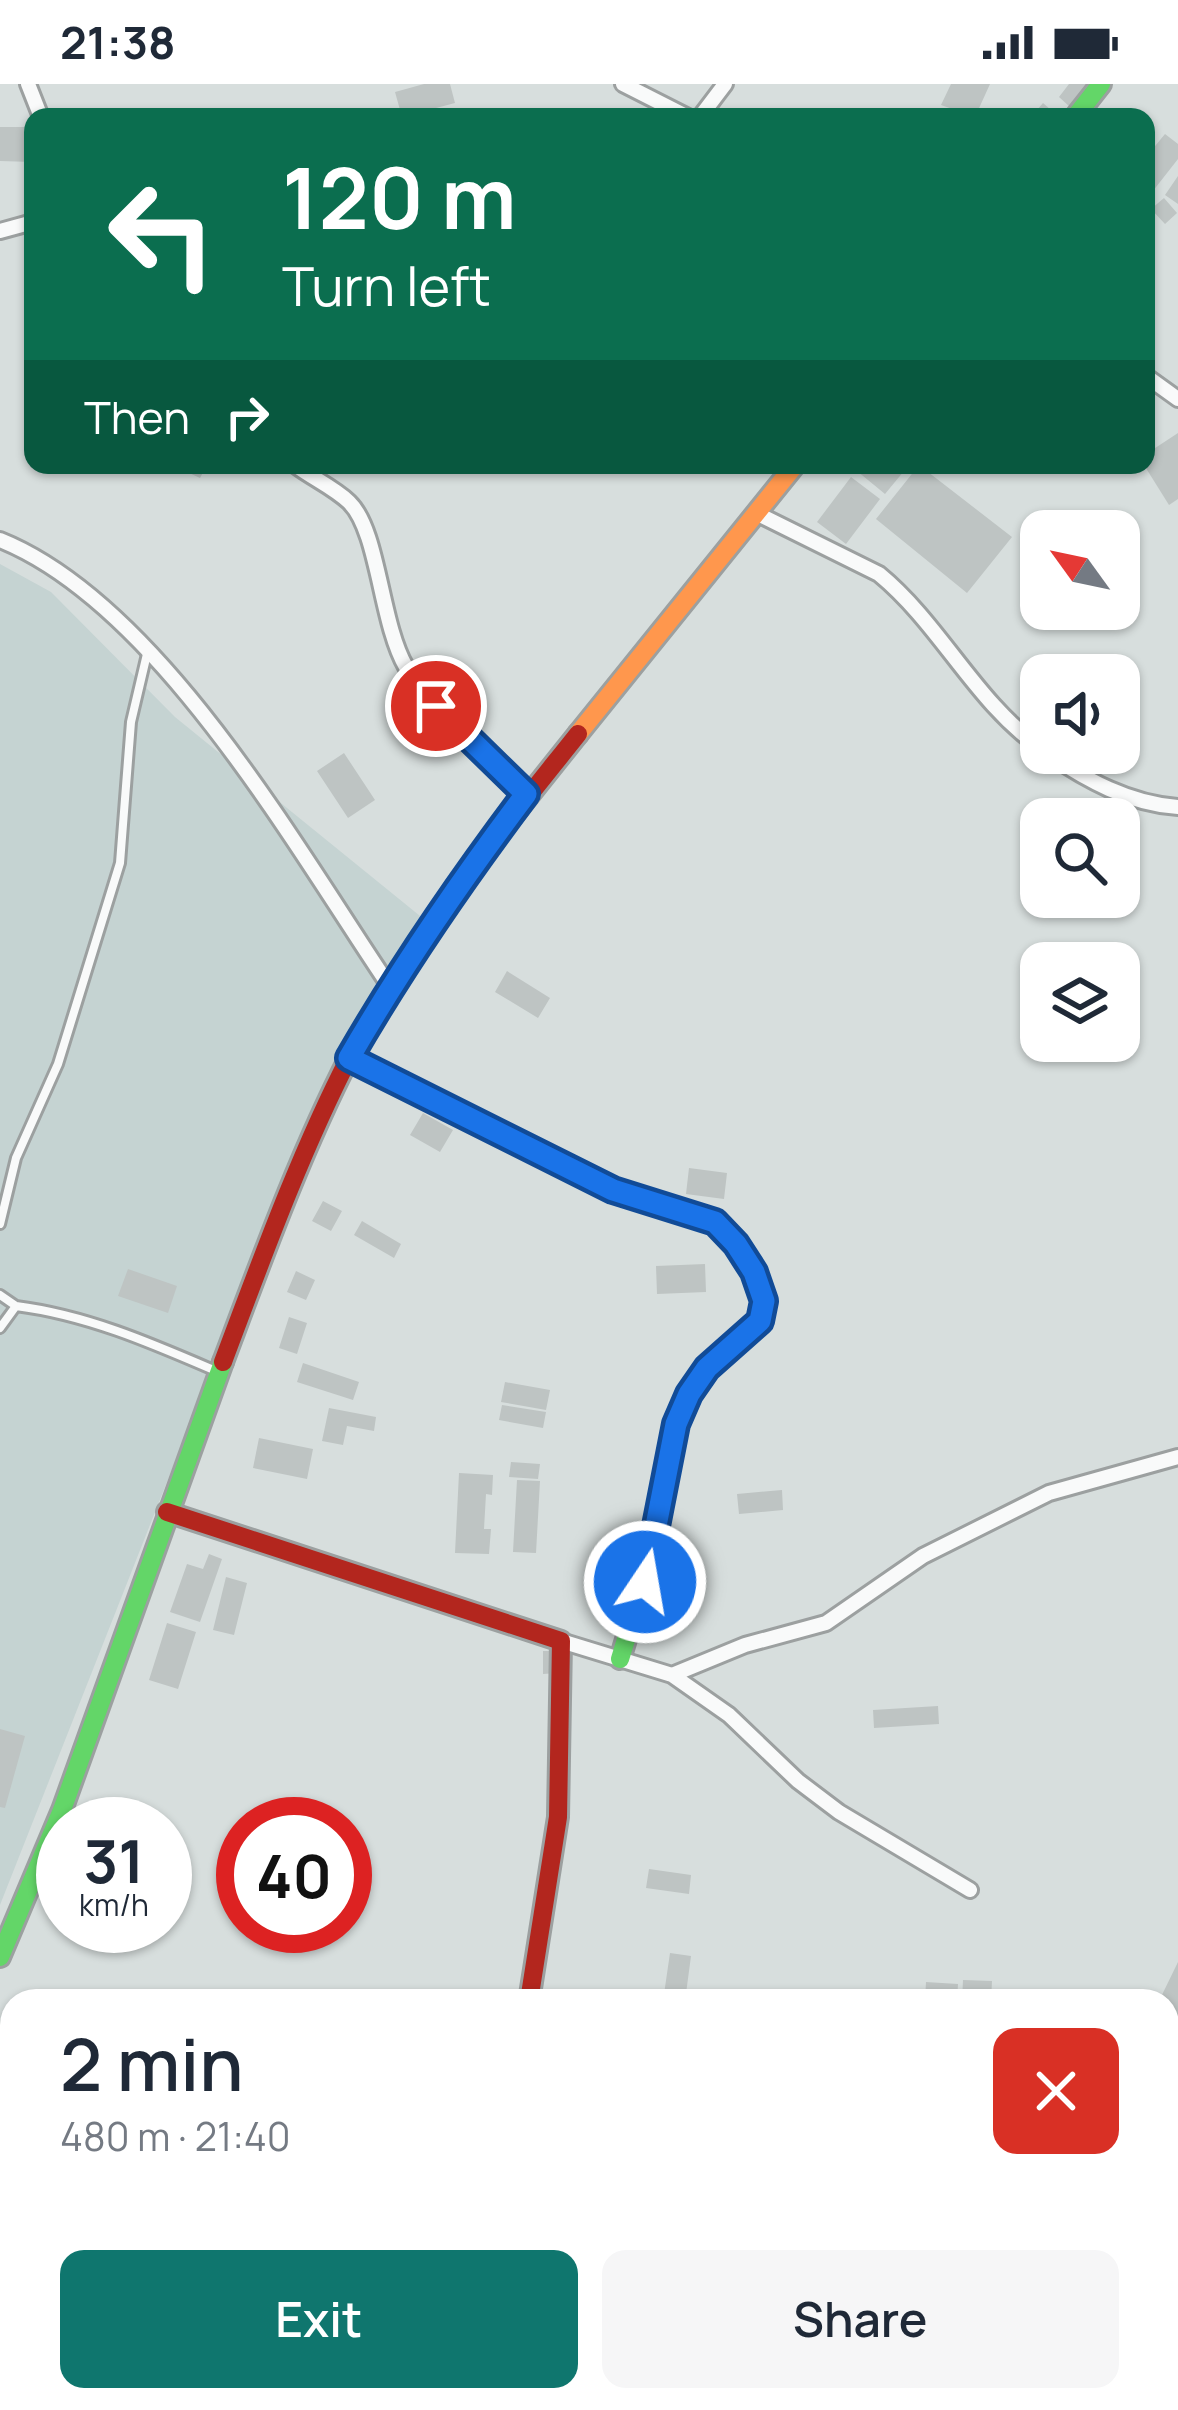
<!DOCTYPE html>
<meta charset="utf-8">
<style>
:root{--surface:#fff;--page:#f6f6f7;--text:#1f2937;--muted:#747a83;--accent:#0f766e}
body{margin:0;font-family:Manrope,sans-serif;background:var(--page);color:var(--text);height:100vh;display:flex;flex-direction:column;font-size:45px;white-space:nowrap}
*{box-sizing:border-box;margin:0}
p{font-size:39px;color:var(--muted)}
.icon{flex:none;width:66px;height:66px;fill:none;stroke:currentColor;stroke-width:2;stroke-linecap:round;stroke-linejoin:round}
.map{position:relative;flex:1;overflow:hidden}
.details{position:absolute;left:0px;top:1905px;width:1179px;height:423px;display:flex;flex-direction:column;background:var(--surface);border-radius:36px 36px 0 0;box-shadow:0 3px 9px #0004}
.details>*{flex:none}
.top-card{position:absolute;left:24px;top:24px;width:1131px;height:366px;border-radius:24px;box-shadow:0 3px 9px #0004;background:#0b6e4f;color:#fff;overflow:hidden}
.needle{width:78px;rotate:303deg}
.tools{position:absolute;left:1020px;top:426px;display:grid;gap:24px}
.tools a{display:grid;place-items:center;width:120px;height:120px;border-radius:24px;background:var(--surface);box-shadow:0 3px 9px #0004;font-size:60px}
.speed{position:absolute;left:36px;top:1713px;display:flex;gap:24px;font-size:60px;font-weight:700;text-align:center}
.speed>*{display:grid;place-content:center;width:156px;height:156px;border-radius:50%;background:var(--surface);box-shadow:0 3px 9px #0004;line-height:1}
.speed small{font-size:30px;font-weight:400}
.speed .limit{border:18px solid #d22;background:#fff;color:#111}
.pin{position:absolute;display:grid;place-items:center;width:102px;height:102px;color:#fff;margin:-51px;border:6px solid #fff;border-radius:50%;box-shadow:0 3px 12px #0007}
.me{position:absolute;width:132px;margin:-66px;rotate:12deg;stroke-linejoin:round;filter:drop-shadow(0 0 9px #0008)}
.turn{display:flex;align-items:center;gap:42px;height:252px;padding:0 60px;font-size:54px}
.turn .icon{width:156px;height:156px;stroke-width:2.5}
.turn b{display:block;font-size:84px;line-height:102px}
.then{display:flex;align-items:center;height:114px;padding:0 60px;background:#0003;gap:24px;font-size:45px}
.round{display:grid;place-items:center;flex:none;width:126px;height:126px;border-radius:24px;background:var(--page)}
.head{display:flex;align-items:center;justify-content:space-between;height:204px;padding:0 60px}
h1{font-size:72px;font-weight:600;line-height:90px}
.button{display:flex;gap:24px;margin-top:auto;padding:24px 60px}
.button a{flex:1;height:138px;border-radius:24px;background:var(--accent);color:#fff;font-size:48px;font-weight:600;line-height:138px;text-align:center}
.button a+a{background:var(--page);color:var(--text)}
.status{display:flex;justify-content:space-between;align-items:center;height:84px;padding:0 60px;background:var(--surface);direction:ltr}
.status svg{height:33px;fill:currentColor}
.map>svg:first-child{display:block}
.built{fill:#c5d3d2}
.building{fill:#bec4c3}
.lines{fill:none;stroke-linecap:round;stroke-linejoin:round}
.lane-casing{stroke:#9ca0a0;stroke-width:14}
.street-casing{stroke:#9ca0a0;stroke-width:20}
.fast-casing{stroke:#9ca0a0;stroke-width:24}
.slow-casing{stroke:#9ca0a0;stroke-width:24}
.jam-casing{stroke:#9ca0a0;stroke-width:24}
.lane{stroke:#f9fafa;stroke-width:8}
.street{stroke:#f9fafa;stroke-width:14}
.fast{stroke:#63d668;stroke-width:18}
.slow{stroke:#ff974d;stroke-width:18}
.jam{stroke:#b3261e;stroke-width:18}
.route-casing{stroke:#114b97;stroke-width:30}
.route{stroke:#1a73e8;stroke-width:21}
</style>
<div class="status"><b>21:38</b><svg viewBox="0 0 49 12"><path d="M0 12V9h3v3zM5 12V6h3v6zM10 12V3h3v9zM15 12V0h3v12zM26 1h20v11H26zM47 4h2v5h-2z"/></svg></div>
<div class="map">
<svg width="1178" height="2326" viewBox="0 0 1178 2326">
<rect width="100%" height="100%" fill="#d7dedd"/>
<path class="built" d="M0 480 51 508 175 633 425 836 262 1157 0 1821Z"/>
<path class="building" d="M424 0H450L455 19 402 33 395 8Z
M951 0H990L975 33 941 21Z
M1069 0H1089L1070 23 1059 13Z
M1043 19 1059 33H1031Z
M0 43H33V78L0 77Z
M1165 50 1178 60V75L1149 112 1146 73Z
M1178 92V120L1165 111Z
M1164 114 1177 129 1165 140 1151 125Z
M1178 349V415L1169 421 1144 381 1146 370Z
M185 381H207L200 394 183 386Z
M862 381H909L885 410 857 387Z
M919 381 1012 453 967 509 876 435Z
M851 393 880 415 846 460 817 438Z
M1076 570 1108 591H1062Z
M344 669 375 716 348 734 317 687Z
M507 887 550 914 538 934 495 908Z
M423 1029 453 1046 440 1068 410 1051Z
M689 1084 727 1089 724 1115 686 1110Z
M323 1117 342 1127 331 1147 312 1137Z
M362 1137 401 1160 394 1174 354 1151Z
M705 1180 706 1208 657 1210 656 1182Z
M128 1185 177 1202 168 1229 118 1212Z
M296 1187 315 1196 306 1216 287 1208Z
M289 1233 307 1239 297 1270 279 1264Z
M303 1279 359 1298 353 1316 297 1298Z
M505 1298 550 1306 546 1326 501 1318Z
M502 1321 546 1328 543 1344 499 1336Z
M329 1324 376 1333 374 1347 347 1342 343 1361 322 1357Z
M259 1354 313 1365 307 1395 253 1384Z
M511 1378 540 1380 538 1395 509 1393Z
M459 1389 493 1391 492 1411 486 1410 484 1445H491L489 1470 455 1469Z
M517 1396 540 1397 536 1469 513 1468Z
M782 1406 783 1426 739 1430 737 1410Z
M209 1470 222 1475 200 1538 170 1528 187 1480 203 1485Z
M226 1493 247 1499 234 1551 213 1546Z
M167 1539 196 1548 178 1605 149 1596Z
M543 1567H557L558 1589 543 1590Z
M938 1622 939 1640 874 1644 873 1626Z
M0 1645 25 1652 5 1724 0 1723Z
M649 1785 691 1791 689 1810 646 1804Z
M670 1869 691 1872 685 1917H663Z
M1178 1878V1933L1167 1928V1917H1159Z
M963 1896 992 1897 991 1917H962Z
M926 1898 958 1900 957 1917H925Z
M65 2316H101L97 2326H60Z"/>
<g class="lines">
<defs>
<path id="lane" d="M0 1140 16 1074 58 980 120 779 131 638 147 570
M0 1211 16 1222
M0 1244 16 1222C87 1231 151 1259 216 1287"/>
<path id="street" d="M28 0 41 33
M623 0 688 33
M700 33 725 0
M0 147 33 138
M1146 292 1178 315
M295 381C312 394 333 403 349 418 379 447 380 538 406 583 434 632 485 672 527 710
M756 429 879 490C941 541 975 618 1041 664
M0 456C159 520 296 764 390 903
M1047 669C1086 696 1130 720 1178 723
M561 1557 672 1591 729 1631 798 1697 839 1728 970 1806
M672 1591 745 1561 826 1539 923 1472 1049 1409 1178 1373
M1167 2045 1178 2033
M0 2221 12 2224
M1167 2243H1178
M305 2316 330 2324 534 2321 608 2326
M690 2326H701
M937 2326 955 2316"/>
<path id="fast" d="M1075 33 1101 0
M349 974 613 1106 715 1139 736 1160 754 1188 764 1217 760 1237 707 1284 689 1310 676 1340 651 1474 620 1575
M0 1873 62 1726 223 1278"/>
<path id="slow" d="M578 650 795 381"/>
<path id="jam" d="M223 1278C261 1177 300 1069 350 972 411 855 496 753 578 650
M167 1428 561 1557 558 1733 529 1917"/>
</defs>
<use href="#lane" class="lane-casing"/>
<use href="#street" class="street-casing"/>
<use href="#fast" class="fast-casing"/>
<use href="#slow" class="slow-casing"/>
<use href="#jam" class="jam-casing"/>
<use href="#lane" class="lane"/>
<use href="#street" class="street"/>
<use href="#fast" class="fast"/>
<use href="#slow" class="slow"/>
<use href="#jam" class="jam"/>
</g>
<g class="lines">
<defs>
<path id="route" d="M436 622 526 710C462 795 402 882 349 974L613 1106 715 1138 736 1160 754 1188 764 1217 760 1237 707 1284 689 1310 676 1340 645 1498"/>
</defs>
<use href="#route" class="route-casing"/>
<use href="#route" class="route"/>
</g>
</svg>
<div class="tools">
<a><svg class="needle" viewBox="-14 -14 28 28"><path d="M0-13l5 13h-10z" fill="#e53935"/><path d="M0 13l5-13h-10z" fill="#747a83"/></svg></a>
<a><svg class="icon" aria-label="sound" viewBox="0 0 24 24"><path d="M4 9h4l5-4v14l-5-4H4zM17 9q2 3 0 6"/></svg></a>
<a><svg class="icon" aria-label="search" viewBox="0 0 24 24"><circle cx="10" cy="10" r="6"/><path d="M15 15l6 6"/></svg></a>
<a><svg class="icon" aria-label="layers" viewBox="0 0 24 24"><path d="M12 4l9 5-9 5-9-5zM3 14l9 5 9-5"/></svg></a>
</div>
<div class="speed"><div>31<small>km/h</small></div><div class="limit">40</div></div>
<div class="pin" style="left:436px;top:622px;background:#d93025"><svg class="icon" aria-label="arrive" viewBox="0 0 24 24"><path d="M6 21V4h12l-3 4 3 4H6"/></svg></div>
<svg class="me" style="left:645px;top:1498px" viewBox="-20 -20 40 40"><circle r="17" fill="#1a73e8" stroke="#fff" stroke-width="3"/><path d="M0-11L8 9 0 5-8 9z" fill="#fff"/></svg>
<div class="top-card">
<div class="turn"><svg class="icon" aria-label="left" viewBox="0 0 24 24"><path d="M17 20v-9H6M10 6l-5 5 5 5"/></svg><div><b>120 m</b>Turn left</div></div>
<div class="then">Then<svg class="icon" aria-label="right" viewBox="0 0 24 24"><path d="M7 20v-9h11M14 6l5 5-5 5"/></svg></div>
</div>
<section class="details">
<div class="head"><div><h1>2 min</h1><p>480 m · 21:40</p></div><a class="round" style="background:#d93025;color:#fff"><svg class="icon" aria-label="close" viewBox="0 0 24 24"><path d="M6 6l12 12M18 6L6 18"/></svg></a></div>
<div class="button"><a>Exit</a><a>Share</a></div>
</section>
</div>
